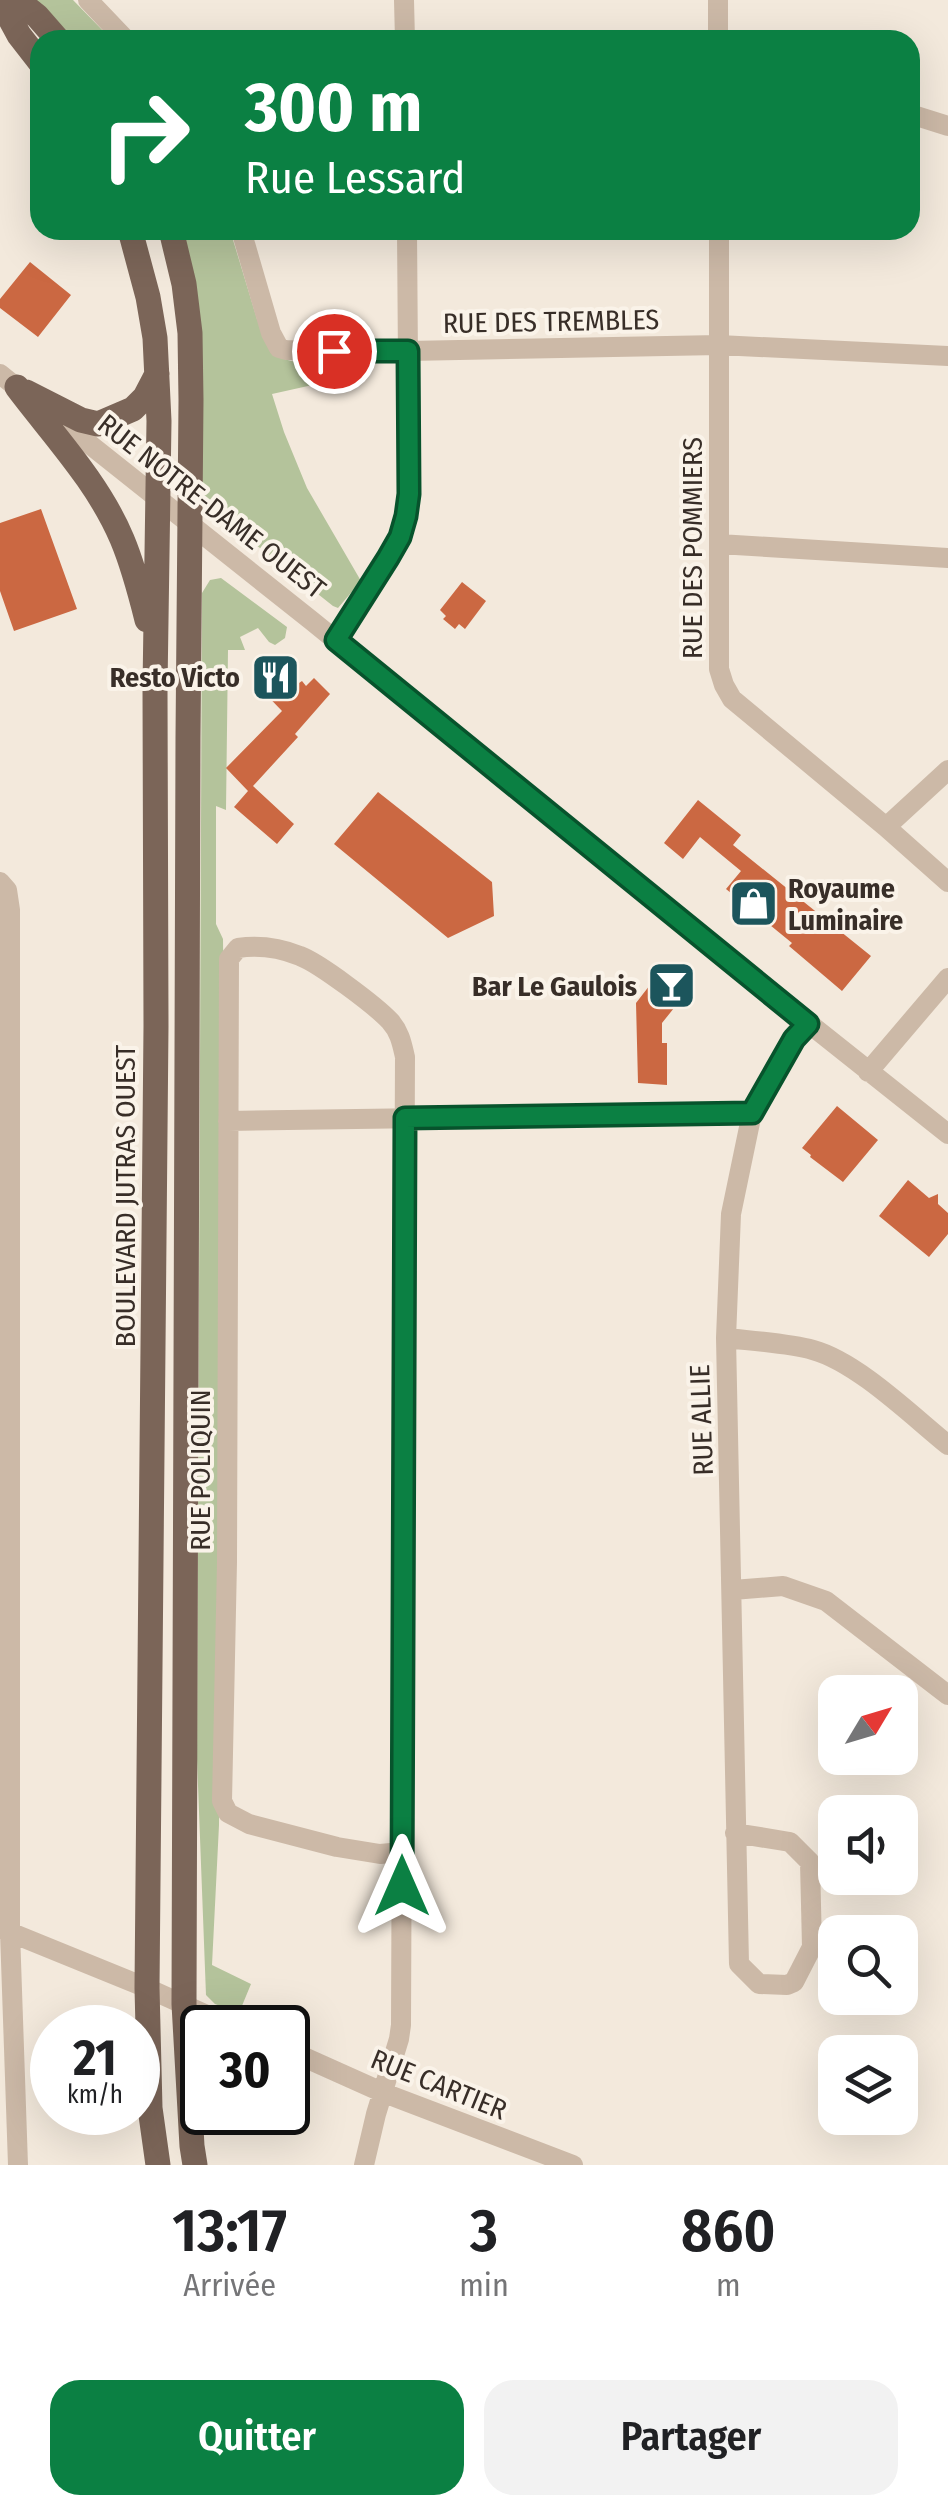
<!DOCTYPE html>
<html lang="fr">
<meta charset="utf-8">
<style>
:root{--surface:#fff;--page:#f2f2f2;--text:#202124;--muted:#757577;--accent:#0b8043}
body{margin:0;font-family:"Fira Sans Condensed",sans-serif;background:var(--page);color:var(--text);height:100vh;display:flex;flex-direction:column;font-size:38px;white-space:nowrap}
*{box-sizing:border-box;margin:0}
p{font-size:32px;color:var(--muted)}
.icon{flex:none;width:55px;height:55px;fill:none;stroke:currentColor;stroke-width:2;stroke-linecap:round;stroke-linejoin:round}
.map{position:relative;height:2165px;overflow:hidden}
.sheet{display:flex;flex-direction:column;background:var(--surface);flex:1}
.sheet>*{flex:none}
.top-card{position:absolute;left:30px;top:30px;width:890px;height:210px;border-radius:30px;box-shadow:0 10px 40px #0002;background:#0b8043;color:#fff;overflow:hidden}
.needle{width:65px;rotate:52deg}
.fabs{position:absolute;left:818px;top:1675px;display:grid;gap:20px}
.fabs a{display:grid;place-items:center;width:100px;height:100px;border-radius:20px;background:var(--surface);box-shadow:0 10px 40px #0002;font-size:50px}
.speed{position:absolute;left:30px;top:2005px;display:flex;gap:20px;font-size:50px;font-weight:700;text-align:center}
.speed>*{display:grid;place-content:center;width:130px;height:130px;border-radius:50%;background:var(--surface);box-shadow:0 10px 40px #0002;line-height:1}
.speed small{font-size:25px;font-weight:400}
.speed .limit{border:5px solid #111;border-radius:15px;background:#fff;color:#111}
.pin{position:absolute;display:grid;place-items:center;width:85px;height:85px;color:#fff;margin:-42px;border:5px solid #fff;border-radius:50%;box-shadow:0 2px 10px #0007}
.me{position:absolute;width:110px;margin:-55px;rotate:0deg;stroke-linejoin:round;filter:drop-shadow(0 0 8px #0008)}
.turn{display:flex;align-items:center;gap:35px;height:210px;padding:0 50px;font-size:45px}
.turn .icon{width:130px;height:130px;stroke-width:2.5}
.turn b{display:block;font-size:70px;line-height:85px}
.eta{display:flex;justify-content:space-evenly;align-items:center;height:170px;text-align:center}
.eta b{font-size:60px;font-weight:600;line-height:70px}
.action{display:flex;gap:20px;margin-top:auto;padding:20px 50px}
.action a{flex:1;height:115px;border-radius:30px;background:var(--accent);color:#fff;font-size:40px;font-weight:600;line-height:115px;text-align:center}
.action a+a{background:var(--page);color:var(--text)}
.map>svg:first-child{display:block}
.green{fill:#b4c39b}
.building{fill:#cb6842}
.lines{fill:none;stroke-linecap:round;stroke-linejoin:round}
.minor{stroke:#ccb9a7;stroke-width:20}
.major{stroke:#7b6558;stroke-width:25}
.route-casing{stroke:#07532c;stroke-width:25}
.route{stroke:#0b8043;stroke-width:18}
.labels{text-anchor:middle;stroke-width:8;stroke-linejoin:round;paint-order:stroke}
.street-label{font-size:28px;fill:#382e28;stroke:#faf3e9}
.poi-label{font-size:28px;font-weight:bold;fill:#382e28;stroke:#faf3e9;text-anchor:end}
</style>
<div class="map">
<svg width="948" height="2165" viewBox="0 0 948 2165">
<rect width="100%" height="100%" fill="#f3e9dc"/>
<path class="green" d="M36 0H73L112 40H74Z
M182 230H230L257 319 278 357 291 361 313 364 317 384 272 394 284 432 307 488 361 581 338 608 333 606 211 509 200 490Z
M221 578 287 627 285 638 275 645 269 642 258 628 240 637 245 650H228L226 810 216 806V924L223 939 224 1037 219 1825 212 1965 251 1984 239 2013 215 2004 206 1995 197 1759 202 593 210 580Z"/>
<path class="building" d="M30 262 71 295 38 337 0 308V299Z
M41 509 77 609 14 631 0 591V523Z
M462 582 486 601 465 629 459 624 455 629 443 619 446 616 440 610Z
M277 660 299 683 302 681 306 686 314 678 330 694 295 734 298 737 253 786 294 824 277 844 234 807 248 791 226 768 282 711 255 683Z
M378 792 492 882 494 916 448 938 334 844Z
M698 800 741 835 733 845 871 956 842 991 789 946 792 943 726 889 741 871 718 852 700 837 683 859 664 843Z
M660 972 686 993 662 1023V1043H667V1085L638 1083 636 1003Z
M837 1106 878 1140 843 1182 810 1157 811 1155 802 1148Z
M908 1180 929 1198 938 1194V1204L948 1213V1234L929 1257 879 1216Z"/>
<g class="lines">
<path class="minor" d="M88 0 126 40
M404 0 405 40
M718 40V0
M910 114 948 126
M241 230 271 333 279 348 286 350 408 351 719 345 948 356
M719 230V669L724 685 732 699 886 827 948 882
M0 374 26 395
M49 412 312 621 714 948 948 1134
M719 544 948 558
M336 640C356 607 382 575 398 540 405 525 407 509 409 494L407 230
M886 827 948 770
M0 882 7 890 10 910V1932L18 2165
M868 1072 948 978
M228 1121 752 1113
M726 1338C753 1341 788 1343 813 1350 857 1362 911 1415 948 1445
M733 1590 783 1586 826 1601 948 1695
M735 1833 790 1842 810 1862 812 1947 794 1982 787 1985 759 1984 739 1964 726 1338 731 1214 752 1113 795 1039 808 1024
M2 1929 147 1988 236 2028
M288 2050 384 2093 573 2165
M364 2165 376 2114 399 2039 401 2025 405 1057C402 1044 400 1032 390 1021 376 1006 319 963 300 956 280 948 259 945 238 948L229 959 227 1562 222 1801 228 1813 249 1824 337 1847 380 1854 402 1852"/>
<path class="major" d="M0 0 19 35 40 62
M17 0 37 16 58 40
M130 230 148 297 155 338 159 421 155 687 156 1026 147 1988 150 2108 158 2165
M171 230 184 284 190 333 191 400 188 738 184 2004 192 2146 195 2165
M17 387C53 435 98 482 122 539 133 565 140 592 147 620
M26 392 81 420 98 424 133 409 145 397 157 374"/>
</g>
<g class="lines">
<defs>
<path id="route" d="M334 351H408L409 494 406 516 400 537 388 558 336 640 808 1024 794 1039 752 1113 405 1118 402 1886"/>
</defs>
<use href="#route" class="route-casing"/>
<use href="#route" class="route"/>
</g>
<defs>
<symbol id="restaurant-square" viewBox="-11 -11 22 22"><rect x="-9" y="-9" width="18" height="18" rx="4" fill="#1c555c" stroke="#faf3e9"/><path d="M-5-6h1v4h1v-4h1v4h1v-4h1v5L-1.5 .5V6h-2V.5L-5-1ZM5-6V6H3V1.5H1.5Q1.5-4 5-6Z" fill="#fff"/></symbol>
<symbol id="shop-square" viewBox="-11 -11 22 22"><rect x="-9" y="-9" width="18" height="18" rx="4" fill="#1c555c" stroke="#faf3e9"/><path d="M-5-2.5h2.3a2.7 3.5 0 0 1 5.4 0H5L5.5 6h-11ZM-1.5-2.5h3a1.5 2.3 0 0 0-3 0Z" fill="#fff"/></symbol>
<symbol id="bar-square" viewBox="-11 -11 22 22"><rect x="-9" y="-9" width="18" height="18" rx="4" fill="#1c555c" stroke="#faf3e9"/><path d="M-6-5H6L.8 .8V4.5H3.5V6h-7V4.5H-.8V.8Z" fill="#fff"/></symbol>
</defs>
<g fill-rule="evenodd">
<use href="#restaurant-square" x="248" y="650" width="55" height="55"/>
<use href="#shop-square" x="726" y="876" width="55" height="55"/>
<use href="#bar-square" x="644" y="958" width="55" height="55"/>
</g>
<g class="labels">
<g class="street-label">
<text transform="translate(551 321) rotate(-1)" y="10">RUE DES TREMBLES</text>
<text transform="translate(212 506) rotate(38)" y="10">RUE NOTRE-DAME OUEST</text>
<text transform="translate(692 548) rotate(-90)" y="10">RUE DES POMMIERS</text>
<text transform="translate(125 1196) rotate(-90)" y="10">BOULEVARD JUTRAS OUEST</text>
<text transform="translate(701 1420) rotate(-92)" y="10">RUE ALLIE</text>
<text transform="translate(200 1470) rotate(-90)" y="10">RUE POLIQUIN</text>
<text transform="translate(439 2084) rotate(22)" y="10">RUE CARTIER</text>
</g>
<g class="poi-label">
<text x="240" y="687">Resto Victo</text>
<text x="788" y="898" text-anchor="start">Royaume<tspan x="788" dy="32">Luminaire</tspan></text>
<text x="637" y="996">Bar Le Gaulois</text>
</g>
</g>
</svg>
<div class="fabs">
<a><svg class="needle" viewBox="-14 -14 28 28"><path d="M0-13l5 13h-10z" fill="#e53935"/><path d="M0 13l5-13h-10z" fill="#757577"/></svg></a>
<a><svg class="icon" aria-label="sound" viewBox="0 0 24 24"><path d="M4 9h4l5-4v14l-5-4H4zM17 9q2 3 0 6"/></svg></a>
<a><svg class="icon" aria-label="search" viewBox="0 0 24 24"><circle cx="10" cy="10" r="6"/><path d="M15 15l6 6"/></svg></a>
<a><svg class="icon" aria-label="layers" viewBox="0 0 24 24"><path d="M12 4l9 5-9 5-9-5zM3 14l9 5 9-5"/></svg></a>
</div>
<div class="speed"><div>21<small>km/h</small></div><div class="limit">30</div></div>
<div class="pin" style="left:334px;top:351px;background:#d93025"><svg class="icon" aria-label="arrive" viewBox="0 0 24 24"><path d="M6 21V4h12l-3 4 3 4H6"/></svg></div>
<svg class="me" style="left:402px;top:1886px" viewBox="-20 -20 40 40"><path d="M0-17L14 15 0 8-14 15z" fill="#0b8043" stroke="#fff" stroke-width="4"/></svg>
<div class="top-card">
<div class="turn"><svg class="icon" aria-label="right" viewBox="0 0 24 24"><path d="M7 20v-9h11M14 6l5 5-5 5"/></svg><div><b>300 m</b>Rue Lessard</div></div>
</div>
</div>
<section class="sheet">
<div class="eta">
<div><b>13:17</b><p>Arrivée</p></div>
<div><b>3</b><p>min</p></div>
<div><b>860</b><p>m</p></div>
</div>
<div class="action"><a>Quitter</a><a>Partager</a></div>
</section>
